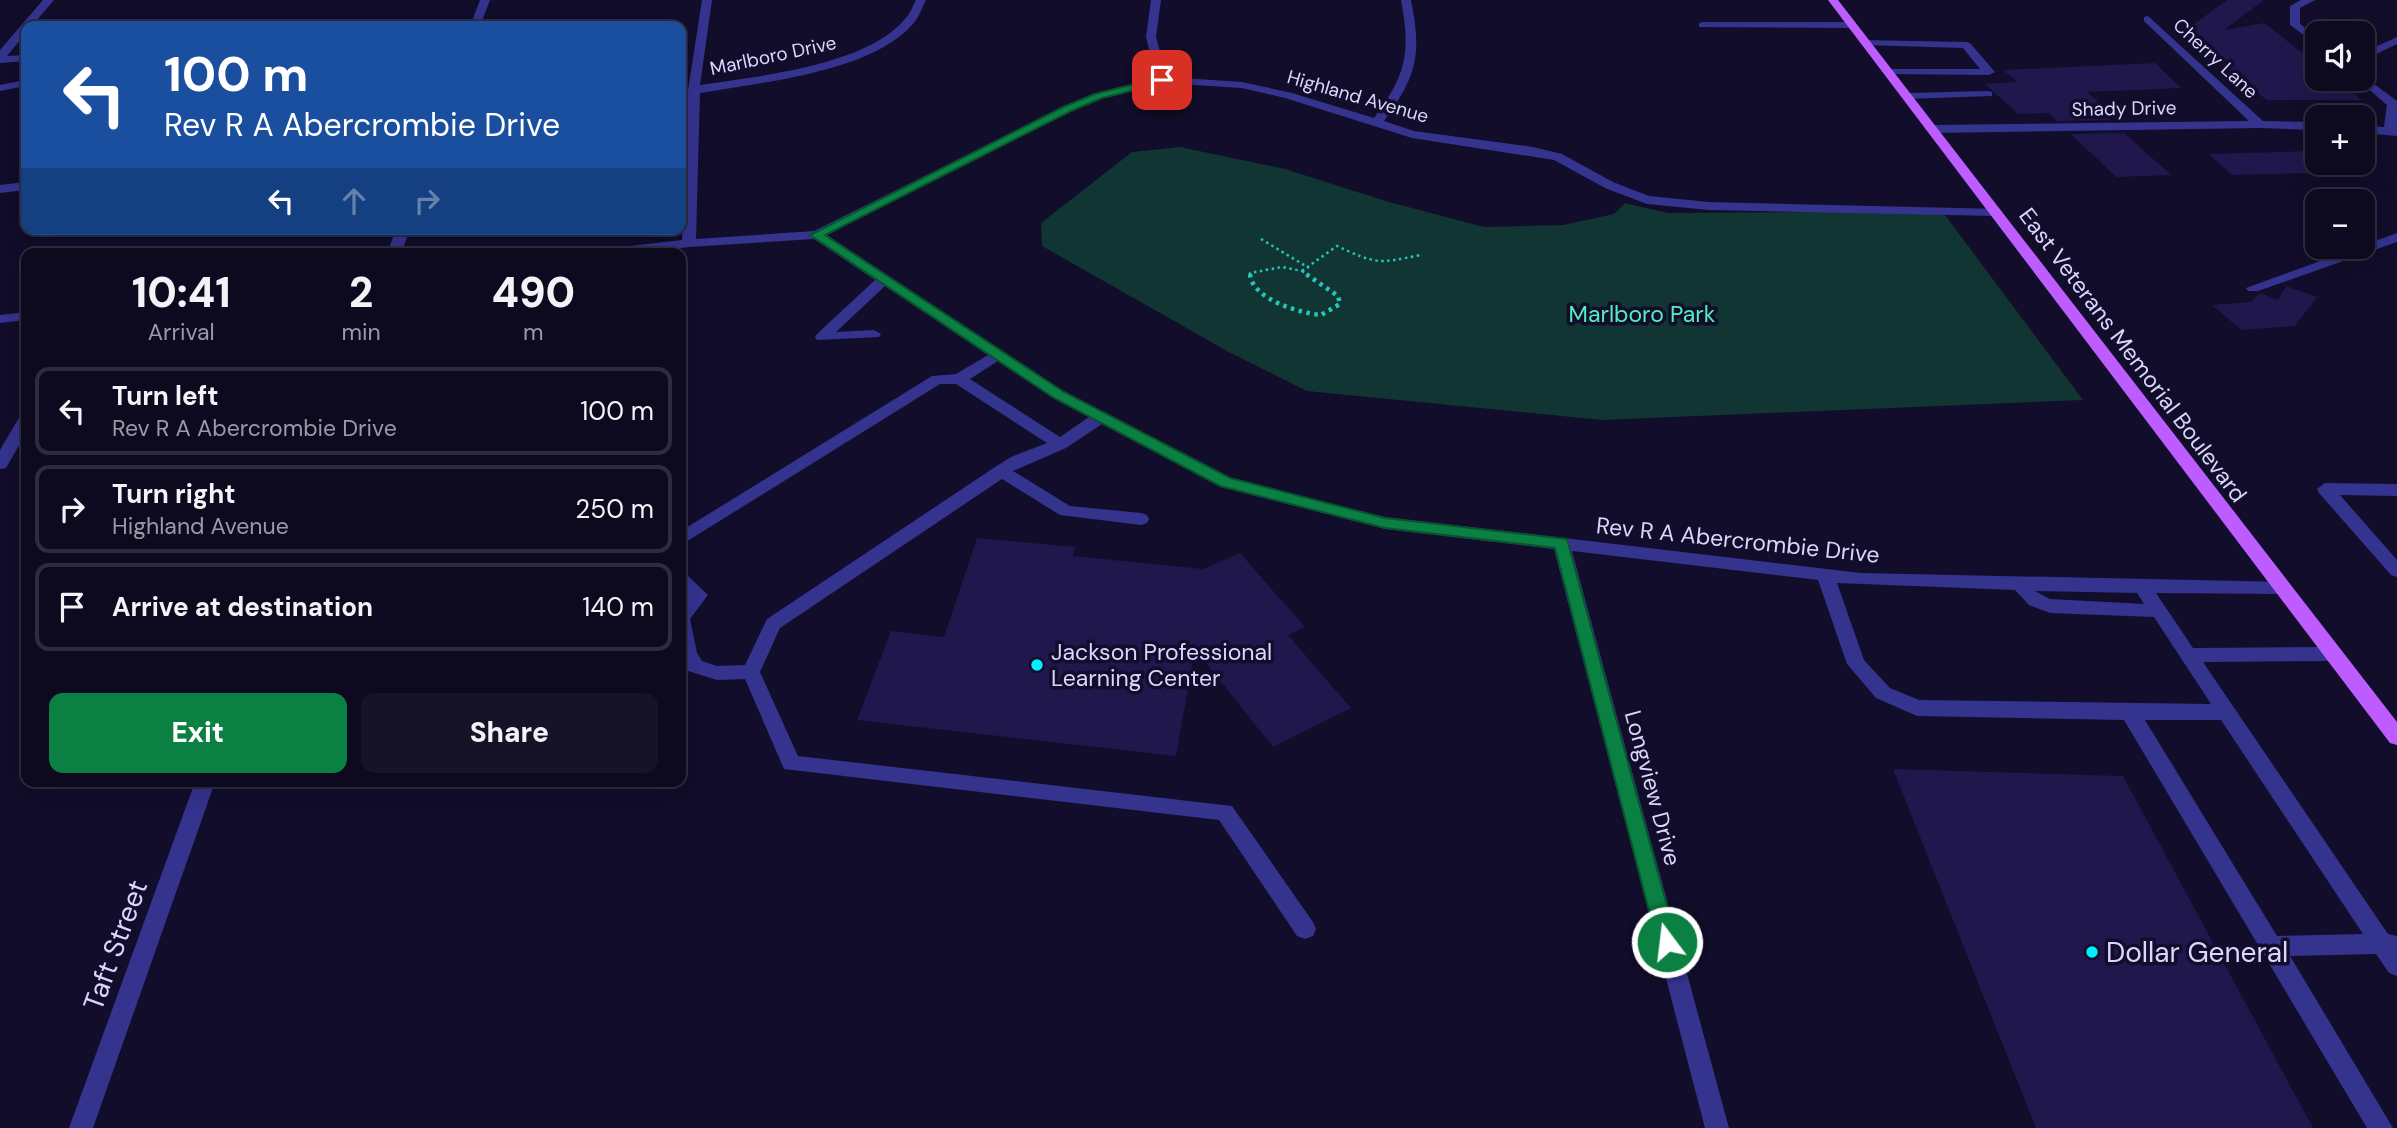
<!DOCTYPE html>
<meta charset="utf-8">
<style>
:root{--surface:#0d0a20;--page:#161329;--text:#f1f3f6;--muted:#9a9aa5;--line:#2d2b3e;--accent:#0b8043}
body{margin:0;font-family:"DM Sans",sans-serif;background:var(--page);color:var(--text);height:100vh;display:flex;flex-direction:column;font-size:26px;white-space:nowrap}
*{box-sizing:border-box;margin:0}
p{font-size:23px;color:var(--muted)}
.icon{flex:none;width:38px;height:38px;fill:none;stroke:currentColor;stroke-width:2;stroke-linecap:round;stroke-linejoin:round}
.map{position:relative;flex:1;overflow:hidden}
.details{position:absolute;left:21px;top:248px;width:665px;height:539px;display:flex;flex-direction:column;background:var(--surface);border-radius:14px;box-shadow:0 7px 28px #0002,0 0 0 2px var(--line)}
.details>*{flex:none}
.top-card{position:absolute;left:21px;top:21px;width:665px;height:214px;border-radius:14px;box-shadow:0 7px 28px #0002,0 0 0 2px var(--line);background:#1a4fa0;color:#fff;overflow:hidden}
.fabs{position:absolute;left:2305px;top:21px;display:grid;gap:14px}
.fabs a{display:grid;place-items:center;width:70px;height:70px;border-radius:14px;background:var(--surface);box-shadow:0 7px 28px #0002,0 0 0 2px var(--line);font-size:35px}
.pin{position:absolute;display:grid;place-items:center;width:60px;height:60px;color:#fff;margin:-30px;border-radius:14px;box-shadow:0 4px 10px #0006}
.me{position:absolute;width:77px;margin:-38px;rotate:345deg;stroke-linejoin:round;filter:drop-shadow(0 0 5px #0008)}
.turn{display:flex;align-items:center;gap:24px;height:147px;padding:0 28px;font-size:32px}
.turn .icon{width:91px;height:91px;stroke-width:2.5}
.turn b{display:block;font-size:49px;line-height:60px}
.lanes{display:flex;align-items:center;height:66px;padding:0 28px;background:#0003;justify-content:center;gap:35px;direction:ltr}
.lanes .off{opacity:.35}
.eta{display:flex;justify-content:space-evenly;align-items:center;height:119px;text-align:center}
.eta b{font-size:42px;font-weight:800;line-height:49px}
.primary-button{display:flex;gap:14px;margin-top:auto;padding:14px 28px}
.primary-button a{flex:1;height:80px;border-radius:14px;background:var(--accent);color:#fff;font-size:28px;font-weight:800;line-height:80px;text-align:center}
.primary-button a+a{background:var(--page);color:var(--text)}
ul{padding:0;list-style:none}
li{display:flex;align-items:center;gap:21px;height:88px;margin:0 14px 10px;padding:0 14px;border:4px solid var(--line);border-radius:14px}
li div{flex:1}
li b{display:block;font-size:26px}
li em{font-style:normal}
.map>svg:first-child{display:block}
.green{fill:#103532}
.building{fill:#20174d}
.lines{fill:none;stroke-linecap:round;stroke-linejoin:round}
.path-far1{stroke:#22c7b8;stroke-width:2.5;stroke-dasharray:2.5 3.5;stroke-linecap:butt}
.path{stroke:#22c7b8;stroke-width:4.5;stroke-dasharray:3.5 4.5;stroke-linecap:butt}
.minor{fill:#34338e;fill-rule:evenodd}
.major{fill:#bd5dff;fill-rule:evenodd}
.route{fill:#0b8043;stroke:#07532c;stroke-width:2}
.poi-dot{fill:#02eeff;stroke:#110d2a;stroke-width:2.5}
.labels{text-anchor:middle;stroke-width:7;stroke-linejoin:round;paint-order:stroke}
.far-street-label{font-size:19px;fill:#d9d6ff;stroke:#110d2a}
.park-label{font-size:23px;fill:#54edc1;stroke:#110d2a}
.street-label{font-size:23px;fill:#d9d6ff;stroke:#110d2a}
.poi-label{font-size:23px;fill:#d9d6ff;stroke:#110d2a;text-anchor:start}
.near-street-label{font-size:28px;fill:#d9d6ff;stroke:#110d2a}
.near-poi-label{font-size:28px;fill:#d9d6ff;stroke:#110d2a;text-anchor:start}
</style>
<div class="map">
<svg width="2397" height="1128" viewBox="0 0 2397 1128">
<rect width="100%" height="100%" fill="#110d2a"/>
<path class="green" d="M1180 147 1285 169 1389 202 1484 227 1563 225 1614 214 1625 203 1668 213 1942 211 2083 400 1602 420 1307 391 1227 351 1042 246 1041 223 1132 152Z"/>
<path class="building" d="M2227 0H2264L2224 30 2264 23 2317 64V79H2335L2362 100H2267L2232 74 2204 49H2213L2186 30Z
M2155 63 2181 88 2087 92 2108 110H2100L2111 120 2057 121 2049 113 2018 114 1985 84 2017 82 2003 70Z
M2124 133 2171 175 2116 177 2071 134Z
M2317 151V163H2348V172L2232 175 2208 154Z
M2286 286 2317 297 2295 326 2241 330 2212 305 2251 302 2260 293 2278 300Z
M977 538 1075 547 1073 556 1203 569 1240 553 1305 627 1288 635 1351 708 1273 747 1195 649 1176 756 857 720 891 631 944 637Z
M1893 769 2123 776 2313 1128H2036Z"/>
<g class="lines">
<path class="path-far1" d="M1261 239 1309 268
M1302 271 1308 275
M1302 271 1337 246C1376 264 1378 264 1420 255
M1250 275V273L1282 267 1302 271"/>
<path class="path" d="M1250 274C1252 299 1299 313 1321 315L1340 304 1338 296 1306 274"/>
<path class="minor" d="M43 0H54L32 26H26V33L7 56 26 55V61L0 63V50Z
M480 0H490L480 26H470Z
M702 0H712L700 85C758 76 866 66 905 19 910 14 913 6 916 0H926C922 8 919 17 913 24 870 73 761 82 700 93L696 239 814 231 1063 107 1094 94 1156 78 1146 37 1151 0H1161L1156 37 1167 77 1242 82 1292 93 1374 118C1406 75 1411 53 1401 0H1411C1422 55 1417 76 1384 121L1414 131 1533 147 1562 154 1613 182 1649 196 1709 202 2000 209 2002 212 1995 216 1709 210 1647 204 1605 188 1554 160 1412 138 1285 98 1242 88 1162 83 1102 98 1071 111 827 235 1064 392 1230 478 1385 517 1861 573 2288 582 2291 587 2288 592 2282 594 2156 593 2193 648 2333 647 2340 649 2342 654 2340 659 2333 661 2203 662 2388 934 2397 936V976L2389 973 2376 954 2290 956 2393 1128H2367L2124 720 1917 716 1876 698 1847 664 1818 580 1572 551 1729 1128H1705L1554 549 1385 529 1225 488 1102 424 1066 448 1013 471 1070 506 1141 513 1147 515 1149 519 1147 523 1141 525 1060 515 1002 479 780 628 760 672 798 756 1232 806 1313 922 1316 929 1313 936 1305 939 1297 936 1219 820 784 769 745 679 717 680 688 671C678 653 675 613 688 596L681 590V574L687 575 708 595 690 619 697 653 702 661 717 666 745 665 767 619 995 467 1011 457 1047 443 956 384H940L681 545V531L932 376 956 374 988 355 885 286 836 332 874 330 881 334 879 337 817 340 815 337 817 334 875 280 814 239 689 247 632 254H588L595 250 682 240 688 90ZM998 361 1054 398 1089 417 1060 437 970 379ZM1837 583 2015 590 2029 605 2050 613 2154 617 2211 704 1919 700 1890 688 1864 660ZM2035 591 2137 593 2144 604 2050 599ZM2145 720H2221L2363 934 2277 936Z
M2301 0H2315L2300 8V24L2317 37V45L2290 25V6Z
M2148 16 2263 121 2317 122V130L2260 128 1931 133 1925 129 1931 125 2249 121 2144 21V17Z
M1703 22H1852L1857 25 1852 28 1699 27V23Z
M2397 37V44L2362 61V53Z
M1861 40 1966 42 1970 43 1995 72 1989 75 1887 74 1881 71 1883 69H1980L1963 48 1865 45 1861 44Z
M2362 75 2397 101V136L2362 133V125L2384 127 2387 105 2358 80 2362 79Z
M26 80V86L0 91V85Z
M1988 91 1992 92V96L1906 99 1900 96 1906 93Z
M26 182V190L0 193V185Z
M396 229H410L401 254H387Z
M2397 233V242L2258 291H2248L2246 288Z
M26 312V320L0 323V315Z
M26 415V433L6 468 0 469V450L20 416Z
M2325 483 2397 484V496L2340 495 2397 560V577L2391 575 2319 493 2317 489Z
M195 782H215L93 1128H69Z"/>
<path class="major" d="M1828 0H1838L2397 722V745L2390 743Z"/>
</g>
<path class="route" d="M1162 77 1165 78V83L1102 98 1071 111 825 235 1064 392 1230 478 1385 518 1567 539 1677 942 1674 949 1667 951 1660 949 1657 942 1555 548 1385 528 1220 486 1054 398 810 235 1063 107 1095 94Z"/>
<g class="poi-dot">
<circle cx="1037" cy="665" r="7"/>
<circle cx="2092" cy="952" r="7"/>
</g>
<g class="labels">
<g class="far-street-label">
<text transform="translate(773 55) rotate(-12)" y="7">Marlboro Drive</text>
<text transform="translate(2216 58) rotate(43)" y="7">Cherry Lane</text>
<text transform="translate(1358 96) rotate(16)" y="7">Highland Avenue</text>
<text transform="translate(2124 108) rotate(-1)" y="7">Shady Drive</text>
</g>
<g class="park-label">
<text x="1642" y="322">Marlboro Park</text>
</g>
<g class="street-label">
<text transform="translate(2133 355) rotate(53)" y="8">East Veterans Memorial Boulevard</text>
<text transform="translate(1738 540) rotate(6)" y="8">Rev R A Abercrombie Drive</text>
<text transform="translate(1653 788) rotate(75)" y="8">Longview Drive</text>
</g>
<g class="poi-label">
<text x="1051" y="660">Jackson Professional<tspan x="1051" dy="26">Learning Center</tspan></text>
</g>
<g class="near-street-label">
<text transform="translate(115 945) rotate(-70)" y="10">Taft Street</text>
</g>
<g class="near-poi-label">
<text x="2106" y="962">Dollar General</text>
</g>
</g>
</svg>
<div class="fabs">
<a><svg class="icon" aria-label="sound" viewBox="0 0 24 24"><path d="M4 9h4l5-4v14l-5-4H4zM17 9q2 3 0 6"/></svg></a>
<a>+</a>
<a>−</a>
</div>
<div class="pin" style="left:1162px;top:80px;background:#d93025"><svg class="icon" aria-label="arrive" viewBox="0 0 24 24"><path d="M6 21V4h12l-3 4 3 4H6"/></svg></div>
<svg class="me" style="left:1667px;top:942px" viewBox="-20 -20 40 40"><circle r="17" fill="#0b8043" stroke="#fff" stroke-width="3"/><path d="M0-11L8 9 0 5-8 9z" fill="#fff"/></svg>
<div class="top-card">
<div class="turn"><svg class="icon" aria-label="left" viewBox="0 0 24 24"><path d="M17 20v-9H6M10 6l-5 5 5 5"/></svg><div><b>100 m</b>Rev R A Abercrombie Drive</div></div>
<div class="lanes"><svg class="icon" aria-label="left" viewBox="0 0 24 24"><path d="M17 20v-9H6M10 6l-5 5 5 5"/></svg><svg class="icon off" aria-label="ahead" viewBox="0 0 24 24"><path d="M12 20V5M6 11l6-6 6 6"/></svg><svg class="icon off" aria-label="right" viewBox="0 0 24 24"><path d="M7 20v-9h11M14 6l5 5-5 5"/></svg></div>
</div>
<section class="details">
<div class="eta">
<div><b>10:41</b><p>Arrival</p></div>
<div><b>2</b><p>min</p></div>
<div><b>490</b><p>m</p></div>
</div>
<ul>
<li><svg class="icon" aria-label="left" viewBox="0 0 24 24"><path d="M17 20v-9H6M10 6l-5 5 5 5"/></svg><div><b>Turn left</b><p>Rev R A Abercrombie Drive</p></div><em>100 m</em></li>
<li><svg class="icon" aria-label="right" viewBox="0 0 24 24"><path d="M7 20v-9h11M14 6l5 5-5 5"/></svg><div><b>Turn right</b><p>Highland Avenue</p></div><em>250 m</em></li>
<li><svg class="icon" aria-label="arrive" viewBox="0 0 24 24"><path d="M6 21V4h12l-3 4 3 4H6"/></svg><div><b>Arrive at destination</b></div><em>140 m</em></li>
</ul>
<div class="primary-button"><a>Exit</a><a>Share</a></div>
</section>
</div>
